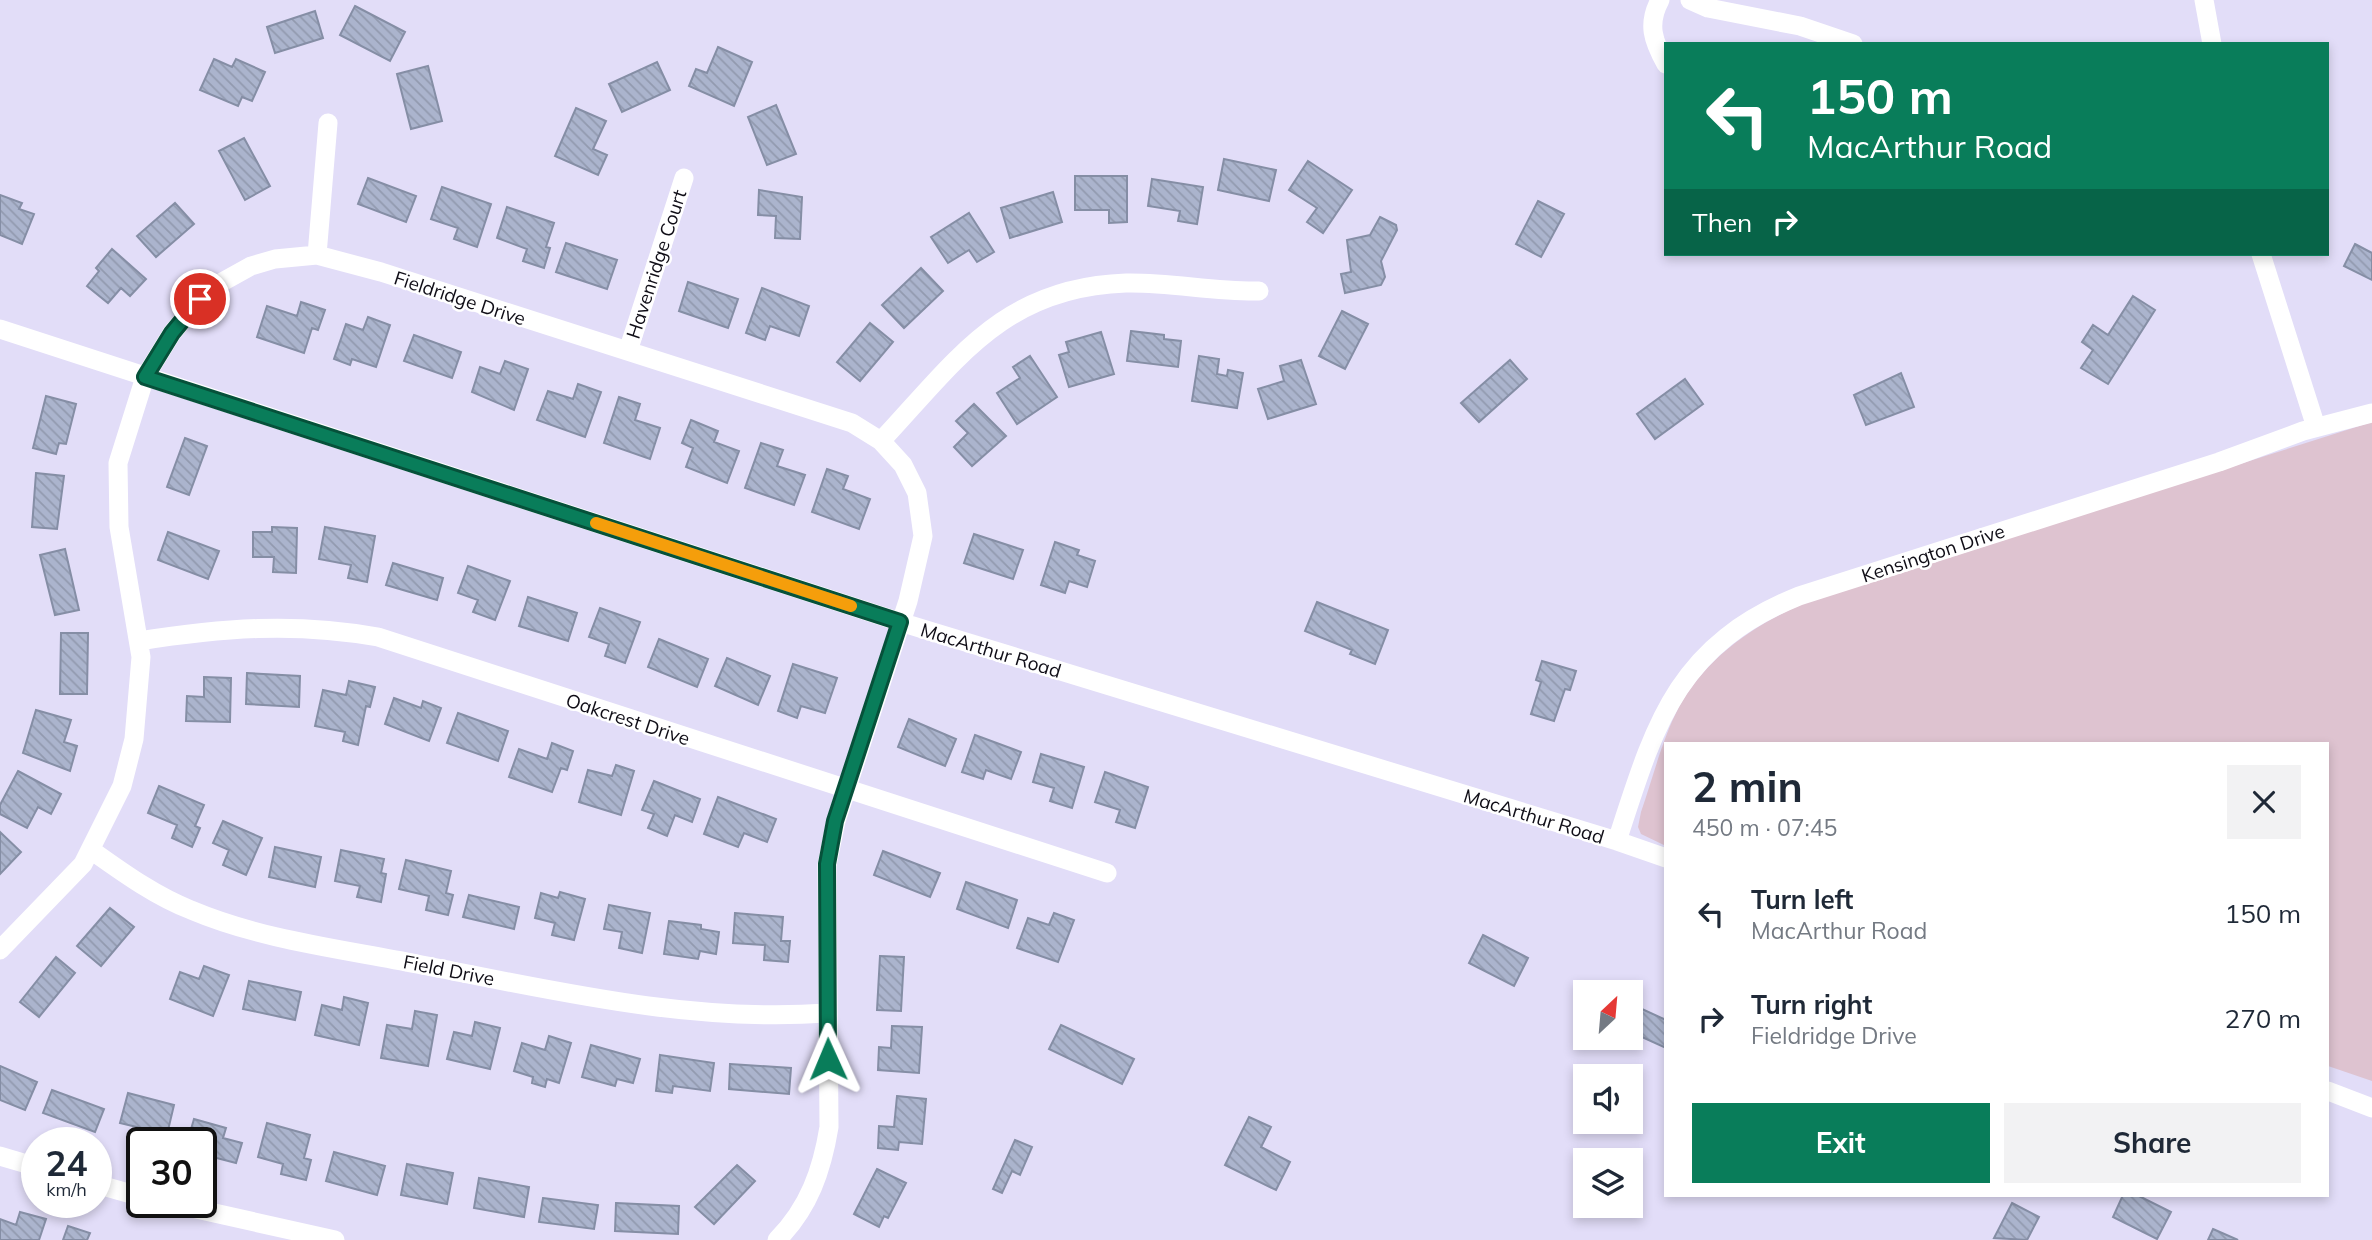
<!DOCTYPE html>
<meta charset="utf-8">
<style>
:root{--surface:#fff;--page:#f2f2f3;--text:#1f2937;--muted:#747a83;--accent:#097d5a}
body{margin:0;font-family:Mulish,sans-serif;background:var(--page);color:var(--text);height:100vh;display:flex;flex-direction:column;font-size:26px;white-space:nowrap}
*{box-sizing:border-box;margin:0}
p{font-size:23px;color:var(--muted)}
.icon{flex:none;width:38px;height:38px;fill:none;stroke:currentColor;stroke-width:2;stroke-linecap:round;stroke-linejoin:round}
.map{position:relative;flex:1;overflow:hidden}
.sheet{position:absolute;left:1664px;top:742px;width:665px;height:455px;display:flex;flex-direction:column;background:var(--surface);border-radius:0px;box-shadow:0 4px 10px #0003}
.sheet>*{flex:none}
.hud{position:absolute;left:1664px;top:42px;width:665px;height:214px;border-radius:0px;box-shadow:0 4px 10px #0003;background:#097d5a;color:#fff;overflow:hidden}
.needle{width:46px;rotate:26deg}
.controls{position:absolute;left:1573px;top:980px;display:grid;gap:14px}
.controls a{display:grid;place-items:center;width:70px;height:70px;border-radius:0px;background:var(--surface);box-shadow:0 4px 10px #0003;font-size:35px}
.speed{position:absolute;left:21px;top:1127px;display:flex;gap:14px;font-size:35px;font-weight:700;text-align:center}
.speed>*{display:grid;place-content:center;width:91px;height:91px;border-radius:50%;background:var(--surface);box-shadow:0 4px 10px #0003;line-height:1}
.speed small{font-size:18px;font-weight:400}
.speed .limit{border:4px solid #111;border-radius:10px;background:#fff;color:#111}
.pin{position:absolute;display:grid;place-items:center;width:60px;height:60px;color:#fff;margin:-30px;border:4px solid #fff;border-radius:50%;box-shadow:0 2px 7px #0007}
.me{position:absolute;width:77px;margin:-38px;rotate:359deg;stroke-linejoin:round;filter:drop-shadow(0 0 5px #0008)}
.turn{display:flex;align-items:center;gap:24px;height:147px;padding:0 28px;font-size:32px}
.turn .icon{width:91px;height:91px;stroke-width:2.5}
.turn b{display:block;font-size:49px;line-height:60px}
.then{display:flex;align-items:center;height:66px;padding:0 28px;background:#0003;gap:14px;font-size:26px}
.round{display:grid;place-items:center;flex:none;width:74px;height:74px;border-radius:0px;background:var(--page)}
.summary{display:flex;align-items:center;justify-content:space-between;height:119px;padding:0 28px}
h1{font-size:42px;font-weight:700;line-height:52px}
.cta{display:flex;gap:14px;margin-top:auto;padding:14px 28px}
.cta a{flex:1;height:80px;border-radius:0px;background:var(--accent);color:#fff;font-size:28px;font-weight:700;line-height:80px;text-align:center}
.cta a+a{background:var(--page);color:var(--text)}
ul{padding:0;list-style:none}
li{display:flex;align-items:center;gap:21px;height:105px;padding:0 28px}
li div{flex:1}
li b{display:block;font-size:26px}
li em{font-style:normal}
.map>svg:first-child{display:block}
.green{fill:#dec3d0}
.building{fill:url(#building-back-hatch);stroke:#858ea5;stroke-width:2}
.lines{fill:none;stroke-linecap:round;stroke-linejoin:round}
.minor{stroke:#fff;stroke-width:19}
.route-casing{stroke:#06513a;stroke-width:18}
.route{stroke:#097d5a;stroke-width:12}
.slow{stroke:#f59e0b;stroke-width:12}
.labels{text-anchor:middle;stroke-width:5;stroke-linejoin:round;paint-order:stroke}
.street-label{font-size:19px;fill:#0f0d16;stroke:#fff}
</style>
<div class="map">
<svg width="2372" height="1240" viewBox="0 0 2372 1240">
<defs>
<pattern id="building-back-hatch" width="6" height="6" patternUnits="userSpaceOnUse" patternTransform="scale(1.75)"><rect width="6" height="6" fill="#abb4cd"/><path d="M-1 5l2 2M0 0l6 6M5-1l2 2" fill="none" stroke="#929aaf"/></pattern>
</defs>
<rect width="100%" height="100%" fill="#e2ddf8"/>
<path class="green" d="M2372 422V1081L2328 1066V744H1666V846L1641 834 1638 827 1641 812C1653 778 1662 739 1679 707 1708 654 1761 620 1815 599Z"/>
<path class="building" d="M355 6 405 32 390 61 340 35Z
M315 11 323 38 275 53 267 27Z
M718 47 752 62 734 106 689 86 696 69 707 73Z
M214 59 232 67 236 59 265 72 252 101 242 97 238 106 200 90Z
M657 62 670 90 622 112 609 84Z
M428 66 442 121 411 129 397 74Z
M776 105 796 154 767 165 748 117Z
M576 108 606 121 593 149 607 155 598 175 555 156Z
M244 138 270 186 245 200 219 151Z
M1224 159 1276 170 1269 201 1218 190Z
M1308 161 1352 190 1323 233 1307 222 1317 208 1289 190Z
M1075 176H1127V222L1109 223V210H1075Z
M368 178 416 196 406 222 358 204Z
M1152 179 1203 187 1197 224 1178 221 1180 211 1148 206Z
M442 187 491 204 477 247 454 239 458 228 431 219Z
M759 190 802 197 800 239 775 238 776 216 758 215Z
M1053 192 1062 222 1010 238 1001 208Z
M0 195 22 203 19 209 34 214 22 244 0 235Z
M1538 201 1564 214 1541 257 1516 244Z
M175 203 194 224 156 257 137 236Z
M507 207 554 223 546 247 550 248 544 268 523 261 527 249 497 238Z
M969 213 994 252 977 262 969 250 948 263 931 237Z
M1380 217 1396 225 1397 230 1381 261 1385 277 1381 285 1345 293 1341 274 1351 272 1347 240 1370 235Z
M566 243 617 260 607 289 556 272Z
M2355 244 2372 253V280L2344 266Z
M112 249 146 279 130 296 121 288 108 303 87 286 99 271 96 268Z
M921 268 943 291 904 328 882 305Z
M688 282 738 299 728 328 679 311Z
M762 288 809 306 799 336 770 326 765 340 746 333Z
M2133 296 2155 310 2108 384 2081 368 2093 350 2082 342 2093 325 2108 335Z
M301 302 325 310 318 330 312 328 304 353 257 337 267 306 297 316Z
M1342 311 1368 324 1345 369 1319 356Z
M368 317 390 325 376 367 352 359 350 365 334 359 346 324 363 330Z
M870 323 893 342 860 381 837 362Z
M1131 331 1164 335V339L1181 341 1178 367 1127 361Z
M1101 332 1114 374 1069 387 1059 355 1069 352 1066 342Z
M414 335 461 352 452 378 404 361Z
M1030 356 1057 397 1017 424 997 393 1020 378 1013 367Z
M1199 356 1219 359 1217 374 1227 376 1228 370 1243 373 1237 408 1192 401Z
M1301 360 1316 404 1268 419 1258 389 1284 381 1280 366Z
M1510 360 1527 379 1479 422 1461 403Z
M505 361 528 369 514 410 472 392 480 367 500 374Z
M1901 373 1914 407 1866 425 1854 395Z
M1685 379 1703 404 1655 439 1637 414Z
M578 384 601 392 585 437 537 420 548 391 573 399Z
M46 396 76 404 66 444 59 443 56 454 33 448Z
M619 397 640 404 635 420 660 428 650 459 604 443Z
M974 404 1006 436 972 466 954 447 968 433 956 421Z
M691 420 718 431 714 442 739 451 727 483 686 467 693 448 682 443Z
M185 438 207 446 189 495 167 487Z
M761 443 783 450 777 466 805 475 794 505 745 488Z
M827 469 848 476 843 489 870 499 859 529 812 512Z
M36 473 64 476 57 529 32 527Z
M272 527 297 528 296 573 273 572 274 557H253V532H272Z
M325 527 375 536 367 582 348 578 351 565 319 559Z
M168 532 219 551 208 579 158 560Z
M974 534 1023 550 1013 579 964 563Z
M1055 542 1079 550 1077 555 1095 561 1087 587 1069 581 1065 593 1041 585Z
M65 549 79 610 55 615 40 555Z
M393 563 443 578 437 600 386 585Z
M468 566 510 581 495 620 473 612 478 600 458 593Z
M528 597 577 613 568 641 519 626Z
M1317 602 1388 630 1375 664 1350 654 1352 650 1305 631Z
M600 608 640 622 625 663 605 656 609 644 589 637Z
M61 633H88L87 694H60Z
M659 639 708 659 697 687 648 667Z
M727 658 770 676 758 705 715 686Z
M1542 661 1576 671 1570 690 1565 689 1554 721 1531 714 1541 682 1536 680Z
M793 664 837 678 825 713 801 706 797 718 778 711Z
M247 673 300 676 299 707 246 704Z
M204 677 231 678 230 722 186 721 187 696 204 697Z
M349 681 375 687 370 707 366 706 358 745 343 741 345 732 315 726 323 690 346 695Z
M394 698 421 708 423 701 441 708 429 741 385 724Z
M36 710 71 720 64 742 77 746 70 771 23 753Z
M458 713 508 731 498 761 447 743Z
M909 719 956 739 945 766 898 747Z
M975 735 1021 752 1011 779 986 770 983 779 962 772Z
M552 743 573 751 567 770 561 768 552 792 509 777 519 749 547 759Z
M1041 754 1084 767 1072 808 1050 801 1054 788 1033 782Z
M616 765 634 771 621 815 579 802 588 770 612 776Z
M18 771 61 794 51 814 38 807 27 828 0 814V805Z
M1105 772 1148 787 1135 828 1116 822 1120 810 1095 802Z
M654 781 700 799 692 822 675 815 667 836 648 828 654 814 642 810Z
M159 786 204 805 195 826 200 828 192 847 172 838 177 825 148 813Z
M718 797 776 819 767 842 744 833 738 847 704 834Z
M223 821 262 838 246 875 223 865 229 850 213 843Z
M0 832 21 852 0 874Z
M275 847 321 857 315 887 269 877Z
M341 850 384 859 381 873 386 874 381 902 357 897 360 886 335 881Z
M883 851 940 873 930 897 874 875Z
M406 860 451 871 446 893 453 895 448 915 426 910 429 896 399 889Z
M966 882 1017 900 1008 928 957 909Z
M560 892 585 899 574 940 552 935 555 923 535 918 541 893 558 898Z
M469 895 519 907 514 929 463 917Z
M609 905 650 913 642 953 619 948 622 932 604 929Z
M110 908 134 927 101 966 77 946Z
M735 913 783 917 781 941H790L788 962 764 960 765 945 733 943Z
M1054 913 1074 920 1058 962 1017 948 1028 918 1049 925Z
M669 921 701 925V929L719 932 716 954 700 951 698 959 664 954Z
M1483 935 1528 958 1514 986 1469 963Z
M880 956 904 957 901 1011 877 1010Z
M56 957 75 973 39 1017 20 1002Z
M204 966 229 975 213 1016 170 999 180 972 199 979Z
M249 981 301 992 295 1020 243 1009Z
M344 997 368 1003 359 1045 315 1035 322 1005 342 1010Z
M1631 1004 1666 1020V1048L1631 1032Z
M415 1011 437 1015 428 1066 381 1058 387 1025 412 1029Z
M475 1022 500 1028 490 1069 447 1059 454 1032 472 1036Z
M1061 1025 1134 1059 1122 1084 1049 1049Z
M892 1026 922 1027 919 1073 878 1070 879 1047 891 1048Z
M549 1036 571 1043 559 1083 547 1079 545 1087 532 1083 533 1077 514 1071 522 1043 545 1050Z
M591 1045 640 1059 633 1083 617 1079 615 1086 582 1077Z
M660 1055 714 1063 710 1091 673 1086 672 1093 656 1091Z
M730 1064 791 1068 789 1094 729 1089Z
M0 1066 37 1082 25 1110 0 1100Z
M52 1090 104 1109 95 1132 43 1113Z
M128 1093 174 1105 165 1143 142 1141 145 1129 120 1123Z
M897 1096 926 1099 922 1144 899 1142 898 1150 878 1148 879 1126 894 1127Z
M1249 1117 1271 1127 1261 1147 1290 1162 1276 1190 1225 1165Z
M194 1119 226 1128 223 1138 242 1143 236 1163 201 1154V1143H187Z
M267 1123 310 1135 304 1158 311 1160 306 1180 281 1174 283 1164 258 1157Z
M1015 1140 1032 1147 1020 1175 1012 1171 1002 1193 993 1189Z
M334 1152 385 1166 377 1195 326 1181Z
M407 1164 453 1173 447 1204 401 1195Z
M737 1165 755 1181 714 1224 695 1207Z
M877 1169 906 1183 888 1218 884 1216 879 1227 854 1214Z
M479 1178 529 1187 524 1217 474 1208Z
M2123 1195H2137L2171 1212 2157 1239 2113 1217Z
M543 1198 598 1205 594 1229 539 1222Z
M616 1203 679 1206 678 1234 615 1231Z
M2012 1203 2039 1217 2027 1240 1994 1238Z
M20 1212 46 1219 39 1240H0V1219L16 1225Z
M68 1226 90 1233 87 1240H63Z
M2213 1229 2238 1240H2208Z"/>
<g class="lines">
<path class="minor" d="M1660 0C1647 24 1653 41 1666 64
M1690 0 1708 8 1800 26 1853 44
M2204 0 2212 44
M2261 254 2316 427
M317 255 328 123
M0 329 900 622 1617 841 1666 858
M628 351 684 178
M881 441C956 361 1003 287 1126 283 1170 282 1214 292 1259 291
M139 641C222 628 294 622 378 637L1107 873
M1617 841C1655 724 1676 646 1799 596L2219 462 2303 431 2372 413
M91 850C122 872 155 896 191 910 262 940 342 949 417 964 552 990 688 1023 827 1013
M0 950 83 864 122 786 134 739 141 657 119 527 118 463 145 377 172 333 200 299 215 286 251 266 275 259 317 255 381 272 852 423 881 441 903 465 917 493 923 536 908 601 836 821 827 865 829 1127C822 1170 809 1208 777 1240
M2328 1091 2372 1108
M0 1156 37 1167
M96 1184 142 1197
M165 1202 335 1240"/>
</g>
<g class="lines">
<defs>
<path id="route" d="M200 299 172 333 145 377 900 622 835 821 827 864 828 1059"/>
</defs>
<use href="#route" class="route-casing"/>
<use href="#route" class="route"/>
<path class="slow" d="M596 523 851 606"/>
</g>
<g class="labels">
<g class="street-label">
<text transform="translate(656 264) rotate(-72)" y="7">Havenridge Court</text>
<text transform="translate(460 298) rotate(18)" y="7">Fieldridge Drive</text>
<text transform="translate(1933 553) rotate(-18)" y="7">Kensington Drive</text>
<text transform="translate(991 650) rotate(17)" y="7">MacArthur Road</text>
<text transform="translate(628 719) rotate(18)" y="7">Oakcrest Drive</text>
<text transform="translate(1534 816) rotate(17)" y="7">MacArthur Road</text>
<text transform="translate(449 970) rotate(11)" y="7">Field Drive</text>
</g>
</g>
</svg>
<div class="controls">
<a><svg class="needle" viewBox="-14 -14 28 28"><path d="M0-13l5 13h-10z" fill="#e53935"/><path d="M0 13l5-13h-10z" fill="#747a83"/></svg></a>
<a><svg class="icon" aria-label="sound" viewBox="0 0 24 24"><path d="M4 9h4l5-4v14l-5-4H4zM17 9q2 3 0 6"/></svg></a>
<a><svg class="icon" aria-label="layers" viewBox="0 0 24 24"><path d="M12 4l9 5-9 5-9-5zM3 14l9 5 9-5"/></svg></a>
</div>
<div class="speed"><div>24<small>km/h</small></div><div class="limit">30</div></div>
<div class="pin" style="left:200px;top:299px;background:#d93025"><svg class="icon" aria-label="arrive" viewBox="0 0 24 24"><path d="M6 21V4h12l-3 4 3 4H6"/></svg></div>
<svg class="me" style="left:828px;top:1059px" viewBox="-20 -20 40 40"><path d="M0-17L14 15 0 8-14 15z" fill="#097d5a" stroke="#fff" stroke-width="4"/></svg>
<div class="hud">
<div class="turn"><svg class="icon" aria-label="left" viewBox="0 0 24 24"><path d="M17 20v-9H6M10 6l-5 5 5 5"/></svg><div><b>150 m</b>MacArthur Road</div></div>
<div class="then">Then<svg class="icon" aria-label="right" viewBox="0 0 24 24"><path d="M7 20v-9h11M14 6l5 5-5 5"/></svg></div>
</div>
<section class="sheet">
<div class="summary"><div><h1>2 min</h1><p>450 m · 07:45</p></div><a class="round"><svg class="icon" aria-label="close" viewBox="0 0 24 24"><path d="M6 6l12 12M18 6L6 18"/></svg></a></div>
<ul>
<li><svg class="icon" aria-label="left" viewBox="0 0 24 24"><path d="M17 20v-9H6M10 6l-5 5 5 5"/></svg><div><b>Turn left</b><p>MacArthur Road</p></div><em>150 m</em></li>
<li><svg class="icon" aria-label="right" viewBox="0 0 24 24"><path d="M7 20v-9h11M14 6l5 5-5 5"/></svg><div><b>Turn right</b><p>Fieldridge Drive</p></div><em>270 m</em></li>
</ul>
<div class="cta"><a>Exit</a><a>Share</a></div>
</section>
</div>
